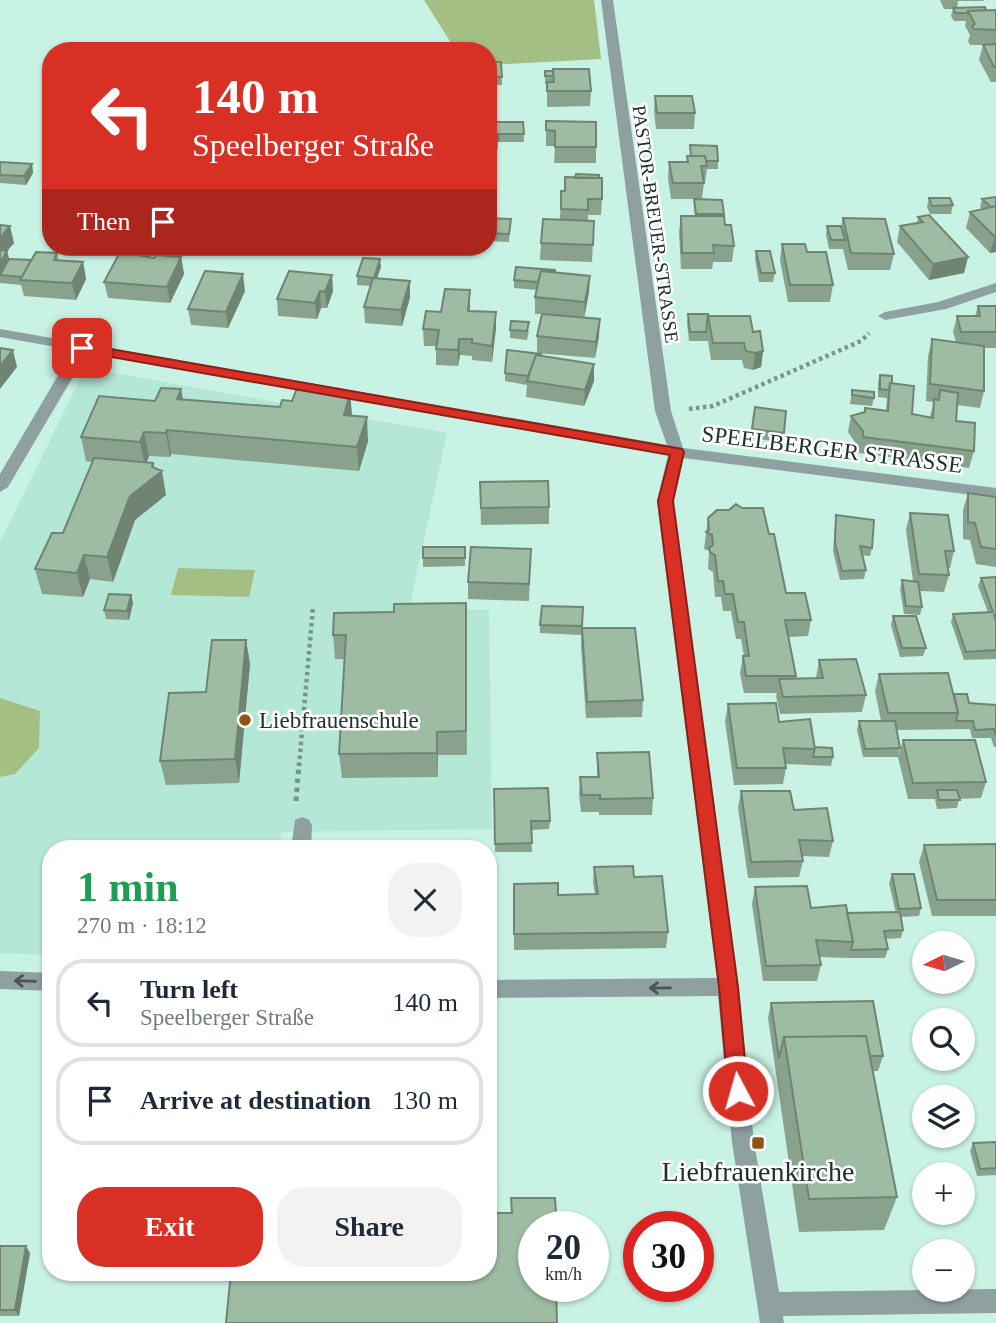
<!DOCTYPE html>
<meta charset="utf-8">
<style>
:root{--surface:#fff;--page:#f2f2f3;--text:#1f2937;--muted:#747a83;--line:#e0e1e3;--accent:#d93025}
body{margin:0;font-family:"Times New Roman",serif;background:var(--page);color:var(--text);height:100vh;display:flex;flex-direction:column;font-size:26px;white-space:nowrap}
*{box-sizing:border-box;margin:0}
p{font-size:23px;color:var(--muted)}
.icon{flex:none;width:38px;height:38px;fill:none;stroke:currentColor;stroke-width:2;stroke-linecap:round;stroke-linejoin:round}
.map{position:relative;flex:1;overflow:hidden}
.sheet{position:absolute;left:42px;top:840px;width:455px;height:441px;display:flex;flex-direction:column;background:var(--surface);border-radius:28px;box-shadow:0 2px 5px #0004}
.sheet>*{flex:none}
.hud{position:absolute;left:42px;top:42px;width:455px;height:214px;border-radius:28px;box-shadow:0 2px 5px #0004;background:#d93025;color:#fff;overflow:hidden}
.needle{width:46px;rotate:265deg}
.buttons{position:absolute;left:912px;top:931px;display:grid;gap:14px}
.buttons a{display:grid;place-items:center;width:63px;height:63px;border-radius:50%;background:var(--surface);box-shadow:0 2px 5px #0004;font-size:35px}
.speed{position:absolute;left:518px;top:1211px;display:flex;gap:14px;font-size:35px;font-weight:700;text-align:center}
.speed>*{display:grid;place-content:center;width:91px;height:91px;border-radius:50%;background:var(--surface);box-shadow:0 2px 5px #0004;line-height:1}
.speed small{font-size:18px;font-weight:400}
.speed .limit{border:10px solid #d22;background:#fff;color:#111}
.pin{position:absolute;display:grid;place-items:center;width:60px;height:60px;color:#fff;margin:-30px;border-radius:14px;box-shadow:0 4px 10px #0006}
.me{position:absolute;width:77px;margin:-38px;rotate:354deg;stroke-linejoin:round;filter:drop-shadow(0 0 5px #0008)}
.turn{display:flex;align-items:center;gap:24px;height:147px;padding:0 35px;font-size:32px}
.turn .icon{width:91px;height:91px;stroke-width:2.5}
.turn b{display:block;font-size:49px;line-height:60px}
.then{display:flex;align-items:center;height:66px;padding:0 35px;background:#0003;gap:14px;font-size:26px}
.round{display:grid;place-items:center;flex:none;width:74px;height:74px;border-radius:28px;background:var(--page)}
.overview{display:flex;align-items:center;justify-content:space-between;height:119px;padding:0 35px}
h1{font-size:42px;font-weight:700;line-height:52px;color:#1e9e55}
.button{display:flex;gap:14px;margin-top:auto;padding:14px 35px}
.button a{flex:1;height:80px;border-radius:28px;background:var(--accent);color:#fff;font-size:28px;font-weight:700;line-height:80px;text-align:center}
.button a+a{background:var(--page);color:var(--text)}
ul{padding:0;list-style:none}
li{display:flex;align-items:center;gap:21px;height:88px;margin:0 14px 10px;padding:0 21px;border:4px solid var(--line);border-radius:28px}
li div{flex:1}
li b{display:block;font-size:26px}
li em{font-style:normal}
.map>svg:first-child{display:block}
.built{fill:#b5e7d7}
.green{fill:#a4bf84}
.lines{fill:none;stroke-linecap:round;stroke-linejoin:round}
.path-far1{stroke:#78958c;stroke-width:4.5;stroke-dasharray:3.5 3.5;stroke-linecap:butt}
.path{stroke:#78958c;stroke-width:5;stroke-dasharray:4.5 4.5;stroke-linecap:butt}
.minor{fill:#8ea0a0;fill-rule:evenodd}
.wall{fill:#88a28d}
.shaded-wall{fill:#6f8473}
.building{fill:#9ebca4;stroke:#6f8473;stroke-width:2}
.oneway{stroke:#465754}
.route{fill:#d93025;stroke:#8d1f18;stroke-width:2}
.poi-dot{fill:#905415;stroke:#fff;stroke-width:2.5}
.labels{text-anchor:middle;stroke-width:5;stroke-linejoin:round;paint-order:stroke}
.far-street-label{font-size:19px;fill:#20302b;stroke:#fff}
.street-label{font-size:23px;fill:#20302b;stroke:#fff}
.poi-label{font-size:23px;fill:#20302b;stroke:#fff;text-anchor:start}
.near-poi-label{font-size:28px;fill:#20302b;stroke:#fff}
</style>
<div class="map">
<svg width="996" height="1323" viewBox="0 0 996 1323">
<rect width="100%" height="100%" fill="#c8f2e4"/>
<path class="built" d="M93 369 447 433 409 609 489 610 492 829 281 832 280 849H51V955L0 953V542L80 379Z"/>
<path class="green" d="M424 0H594L601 59 488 65V51H456Z
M178 568 255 570 249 597 171 595Z
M0 698 40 711 39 748 15 774 0 777Z"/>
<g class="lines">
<path class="path-far1" d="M689 409 713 406 861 341 869 333
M299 766 313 607"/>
<path class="path" d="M296 801 299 764"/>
<path class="minor" d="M601 0H613L671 411 683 448 996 488V498L683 458 673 501 738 987 754 1142 779 1292 996 1289V1313L783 1316 784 1323H760L732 1142 718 996 488 998V980L717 978 657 501 668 455 87 353 8 487 0 492V474L73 350 0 337V329L667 445 655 411Z
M996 283V292L946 309 885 320 878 316 885 312 938 302Z
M302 817 309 820 312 825 311 849H291L295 820Z
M0 971 51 973V991L0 989Z"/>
</g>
<path class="wall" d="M940 0H984L983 1H958L957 8 996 10V82H991L979 60 983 45H970L968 41 970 35 965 26 966 21H954L951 16 953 9H944Z
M488 62H501L502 85H488Z
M545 71 591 91 590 106 547 107V84H545Z
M655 96 695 113 694 129H656L654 111Z
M546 121 596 147V163H554L555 146H546Z
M488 122H523L524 142H498V149H488Z
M690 145 718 161V169H707L705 182H704L702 199H671L668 178 669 162H687V156H690Z
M0 162 32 164 33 173 26 185 0 183Z
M599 178 602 199 601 215H588V221H594L592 262 540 260 541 243 560 220 561 191H565Z
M996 197V252L990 253 966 228 970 212 982 209 980 207 982 199Z
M929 198 953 205 951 214H930L927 207Z
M694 199 724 214 725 225 734 246 732 262H713L712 269H681L679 232 681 216H695L694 208Z
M918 217 968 257 964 273 929 280 897 242 900 226 917 223Z
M488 218 510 227 509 242 488 241Z
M843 218 894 254 890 270H848L843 249H829L826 235 827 226H841Z
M0 225 14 243 7 251 9 259 31 260 57 253 59 260 83 262 86 279 76 300 24 296 21 285 0 283Z
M782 244 806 252 833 285 830 302H788L780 260Z
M425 247H438L437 252 425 251Z
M756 251 775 273 773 282H759L755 259Z
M181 257 184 274 170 303 108 298 104 282 154 258Z
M381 267 377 278 410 297 402 326 365 323 364 307 371 286 357 285V276Z
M289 271 333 291 327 308H321L317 319 278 316 277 299Z
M555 272 589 292 584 318 599 336 595 358 537 353V336L542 314H535V297L537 290 514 288V280Z
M470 290V311L496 312V328L492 362 472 360V356L460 355 458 366 436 365V346H424L423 329 441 312Z
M245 291 228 328 191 325 188 309Z
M978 306H996V348H984V391L980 408 957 405 956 421 974 451 969 468 859 453V448L848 432 851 416 864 413 865 408 886 411 887 398 878 397V383L880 375 892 383 912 414 930 417 934 402 926 401 928 356 932 339 956 342 953 332 957 316H975Z
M688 314 753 332 763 351 761 367 753 370 744 368 742 360H711L708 341H689L687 323Z
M510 330 529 331 527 340 510 338Z
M541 356 594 364V381L584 406 526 397 527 385 505 381V373Z
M181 389 183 399 280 407 292 401 350 393 352 415 368 441 359 471 171 454 170 457 149 456 147 462 153 463 155 468 166 495 135 520 113 582 90 579 83 597 42 594 35 569 63 533 92 462 86 461 81 437Z
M852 390 874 398 872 406 850 404Z
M755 407 786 411 782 442 751 438Z
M480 482 549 507V524L481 525Z
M968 493 996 497V567L976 564 970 540 963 539V510Z
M910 513 954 551 950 568H948L949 575 944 592 920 591 922 607 920 615 904 614 900 589 902 580 913 581 906 530Z
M836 515 872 548 870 556 862 555 866 570 864 579 840 580 833 551 835 524Z
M708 518 769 534 786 593 811 620 808 636 789 637 796 676V679L816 678 819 660 866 695 862 712 780 714 776 696 777 693H744L740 673 743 656H744L741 639H736L731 611H723L721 597H715L713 572 708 569 709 551 704 549Z
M423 547H465V566L423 567Z
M531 549 529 601 468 599V582Z
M996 577V659L964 660 951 622 953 614 988 612 978 586 981 578Z
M131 595 133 603 129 620 106 619 104 610Z
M466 603 467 755H438V777L342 778 339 754 345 659H335L333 635 394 612Z
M583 607 582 628 643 700 642 717 586 718 581 645V635L540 633V625Z
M893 616 926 648 923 656 900 657 891 625Z
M246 640 250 664 239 783 166 785 160 761 206 692Z
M879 674H899L954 694 969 703 996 705V747H994L991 738H972L970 729 896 730 900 748 898 757H863L857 730 859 721H881L875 691Z
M728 704 779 722 815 747 833 757 831 766 786 764V768L783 784 734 785 725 721Z
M903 740 986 782 981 798 959 799 957 808 937 809 935 799H908L898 757Z
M597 753 653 798 652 815H599V812H581L579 794 580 777H597Z
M494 789 550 821 549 829 531 830 532 852H495Z
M741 791 794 810 833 841 829 857 802 856 803 861 799 877 748 878 738 808Z
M996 844V916H932L919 862 924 845Z
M594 867 634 877 668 932 666 948 514 950V884L558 895 595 894 593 883Z
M892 874 921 908 919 916 900 917 903 930 901 938 885 939 888 949 885 958H849L819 957 821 965 817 981H763L752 904 755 887 811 908 847 913H896L889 883Z
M771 1003 883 1056 878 1071H873L897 1197 884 1230 799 1232 768 1018Z
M996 1142V1175L977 1176 970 1151 973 1143Z
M0 1246 30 1253 19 1316H0Z"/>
<path class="shaded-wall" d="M32 164 33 173 26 185 24 176Z
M10 226 14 243 0 259V238Z
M996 236V252L990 253 995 237Z
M7 251 11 267 0 275V263Z
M181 257 184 274 170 303 167 287Z
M968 257 964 273 929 280 933 264Z
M380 259 381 267 374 286V278Z
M83 262 86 279 76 300 72 283Z
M243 274 245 291 228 328 226 312Z
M332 275 333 291 327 308 325 292Z
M590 276 589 292 584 318 585 302Z
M410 281V297L402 326 401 310Z
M470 290V306L468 327V311Z
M320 291 321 308 317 319 315 303Z
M496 312V328L492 362V346Z
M600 319 599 336 595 358 596 342Z
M459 339 460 355 458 366V350Z
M13 350 17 367 0 389V366Z
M763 351 761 367 753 370 755 353Z
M594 364V381L584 406 585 390Z
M181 389 185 413 177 399Z
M350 393 352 417 344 415Z
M367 417 368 441 359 471 357 447Z
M167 430 171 454 170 457 166 433Z
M144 432 149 456 145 466 140 442Z
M153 463 156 475 162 471 166 495 135 520 113 582 107 557 130 496 152 467Z
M84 555 90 579 83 597 77 573Z
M131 595 133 603 129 620 127 611Z
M246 640 250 664 239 783 235 759Z
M437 732 438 755V777L437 753Z
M26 1246 30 1253 19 1316 15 1310Z"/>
<path class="building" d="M985 7 986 10 968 11V13H955L953 8Z
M996 10V30L974 29 972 26 975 24 968 11Z
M996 44V67H994L983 45Z
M488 62H501L502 77H488Z
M553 69H589L591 91H547V82H554Z
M545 71H553V76H545Z
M655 96H692L695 113H657Z
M546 121 596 122V147H555V131L546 130Z
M488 122H523L524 134H498V141H488Z
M690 145 717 146 718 161H706L705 156H691Z
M687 156H705L707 166H701L704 183H673L669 162H688Z
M0 162 32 164 24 176 0 175Z
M576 174 599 175V178H575Z
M565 177 602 178V199H588V210L561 209V191H565Z
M996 197V206L991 207 982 199Z
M929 198H950L953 205 932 206Z
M694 199 722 200 724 214H696Z
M996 206V236L995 237 970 212Z
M929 215 968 257 933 264 900 226 923 222 918 217Z
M681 216H724L725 225H731L734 246 713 245 714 253H682Z
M488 218 511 219 509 234 488 233Z
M843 218 885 219 894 254 851 253Z
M543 219 594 221 593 245 541 243Z
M0 225 10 226 0 238Z
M827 226H841L845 240H831Z
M782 244H805L807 252H826L833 285H790Z
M0 250 7 251 0 263Z
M756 251H770L775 273H761Z
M36 252 57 253 54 260 83 262 72 283 20 280Z
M120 252 154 258 156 255 181 257 167 287 104 282Z
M363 258 380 259 374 278 357 276Z
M9 259 31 260 22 277 0 275Z
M516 267 555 270V272L541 271 538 282 514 280Z
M205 271 243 274 226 312 188 309Z
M289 271 332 275 325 292 320 291 315 303 277 299Z
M541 271 590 276 585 302 535 297Z
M373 278 410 281 401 310 364 307Z
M445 289 470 290 468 311 496 312 492 346 472 343V339H459L458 350 436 349 439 330 423 329 426 311 441 312Z
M978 306H996V332H961L957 316H980Z
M542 314 600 319 596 342 537 336Z
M688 314H708L706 332H690Z
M708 316H750L753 332 760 331 763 351 755 353 746 351 744 343H713Z
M511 321 529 322 527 331 510 330Z
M932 339 984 346V391L930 384Z
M0 348 13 350 0 366Z
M507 350 541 354 540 355H536L528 376 505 373Z
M536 355 594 364 585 390 527 381Z
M880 375 892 376V383H890L889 390 880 389Z
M890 383 914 386 912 414 933 418 934 399 939 400 940 390 958 393 956 421 975 423 974 451 863 437V431L851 416 865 412V408L888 411Z
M161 388 181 389 177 399 280 407 282 400 292 401 297 388 350 393 344 415 367 417 357 447 167 430 166 433 144 432 140 442 81 437 99 396 155 401Z
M852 390 874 392V398L852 395Z
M755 407 786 411 784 433 752 429Z
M94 458 153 463 152 467 162 471 130 496 107 557 84 555 77 573 35 569 52 533H63Z
M548 481 549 507 481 508 480 482Z
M968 493 996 497V549L981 547 975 523 968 522Z
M736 504 742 508H763L769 534H774L786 593H805L811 620H785L796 676H746L743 656H749L744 622H738L733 594H725L723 581H718L715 555 710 552 709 548 713 545 712 535 706 532 709 530 708 518 717 510H729Z
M910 513 948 515 954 551H945L949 575 919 574Z
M836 515 874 520 872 548 860 546 866 570 842 571 835 543Z
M423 547H465V558H423Z
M471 547 531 549 529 584 468 582Z
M996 577V615H994L996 621V650L966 652 953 614 993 612 981 578Z
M902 580 918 582 922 607 906 606Z
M109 594 131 595 127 611 104 610Z
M466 603V731L437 732V753L339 754 346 635H333L334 613 394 612V604Z
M542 606 583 607 582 626 540 625Z
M893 616H916L926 648H902Z
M582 628H635L643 700 587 702Z
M212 640H246L235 759 160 761 169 693 206 692Z
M856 659 866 695 783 697 779 679 823 678 819 660Z
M948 673 958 713H888L879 674Z
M954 694H967L969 703 996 705V736L994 729 975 730 973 721H956L958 713Z
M776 703 779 722 810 719 815 749 783 748 786 768H737L728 704Z
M859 721H895L900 748 865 749Z
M903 740H975L986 782 913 783Z
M815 747 832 748 833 757H813Z
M649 752 653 798 600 799V795H582L580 777H599L597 753Z
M548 788 550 821H531L532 843 495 844 494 789Z
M937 790H957L960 800H939Z
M741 791H790L794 810 827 808 833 841 799 840 803 861 751 862Z
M996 844V900H937L924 845Z
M461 847V849H341Z
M633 866 634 877 662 876 668 932 514 934V884L558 883V895L598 894 594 867Z
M892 874H914L921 908 899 909Z
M807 886 811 908 846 905 853 942 816 940 821 965 766 966 755 887Z
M900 912 903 930 884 931 888 949 851 950 853 942 847 913Z
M873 1001 883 1056H870L866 1036 784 1037 779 1058 771 1003Z
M866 1036 897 1197 809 1199 784 1037Z
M996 1142V1168L980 1169 973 1143Z
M511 1198H555L557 1227H534V1286H556L557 1323H226L231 1272H488V1213H512Z
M0 1246H26L15 1310H0Z"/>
<defs><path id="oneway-shaft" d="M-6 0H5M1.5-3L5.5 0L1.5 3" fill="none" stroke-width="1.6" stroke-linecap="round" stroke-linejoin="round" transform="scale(1.75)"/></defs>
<g class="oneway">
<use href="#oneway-shaft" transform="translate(25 981) rotate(-178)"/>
<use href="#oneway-shaft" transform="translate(660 988) rotate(179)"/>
</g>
<path class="route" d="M82 344 682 449 684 452 673 501 738 987 748 1091 745 1097 738 1100 731 1097 728 1091 719 987 658 501 670 455 77 351V345Z"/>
<g class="poi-dot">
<circle cx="245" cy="720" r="7"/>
<rect x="751" y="1136" width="14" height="14" rx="3.5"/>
</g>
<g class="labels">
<g class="far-street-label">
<text transform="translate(656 224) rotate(82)" y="7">PASTOR-BREUER-STRASSE</text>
</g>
<g class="street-label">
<text transform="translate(832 449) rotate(7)" y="8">SPEELBERGER STRASSE</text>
</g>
<g class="poi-label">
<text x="259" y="728">Liebfrauenschule</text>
</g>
<g class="near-poi-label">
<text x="758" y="1181">Liebfrauenkirche</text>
</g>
</g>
</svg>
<div class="buttons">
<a><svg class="needle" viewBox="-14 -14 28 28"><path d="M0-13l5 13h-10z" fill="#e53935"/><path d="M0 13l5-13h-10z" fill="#747a83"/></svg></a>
<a><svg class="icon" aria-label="search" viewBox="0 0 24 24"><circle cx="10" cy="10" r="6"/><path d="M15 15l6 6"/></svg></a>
<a><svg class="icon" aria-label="layers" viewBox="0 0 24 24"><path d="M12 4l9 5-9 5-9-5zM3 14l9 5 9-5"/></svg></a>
<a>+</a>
<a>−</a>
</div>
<div class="speed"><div>20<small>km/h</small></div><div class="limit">30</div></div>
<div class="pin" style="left:82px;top:348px;background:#d93025"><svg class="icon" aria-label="arrive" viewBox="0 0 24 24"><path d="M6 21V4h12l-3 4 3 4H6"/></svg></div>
<svg class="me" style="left:738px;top:1091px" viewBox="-20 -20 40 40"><circle r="17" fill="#d93025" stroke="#fff" stroke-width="3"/><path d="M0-11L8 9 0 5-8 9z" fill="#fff"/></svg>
<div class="hud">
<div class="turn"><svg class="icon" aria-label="left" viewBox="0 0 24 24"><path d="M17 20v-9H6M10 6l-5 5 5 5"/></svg><div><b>140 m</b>Speelberger Straße</div></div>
<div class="then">Then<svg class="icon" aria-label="arrive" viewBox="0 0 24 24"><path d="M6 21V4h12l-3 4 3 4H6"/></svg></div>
</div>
<section class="sheet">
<div class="overview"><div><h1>1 min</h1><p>270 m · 18:12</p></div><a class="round"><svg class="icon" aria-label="close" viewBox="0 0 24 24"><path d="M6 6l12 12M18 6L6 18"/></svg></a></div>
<ul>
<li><svg class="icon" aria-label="left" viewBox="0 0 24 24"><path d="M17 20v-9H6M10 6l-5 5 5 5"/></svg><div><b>Turn left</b><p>Speelberger Straße</p></div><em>140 m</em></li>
<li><svg class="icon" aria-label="arrive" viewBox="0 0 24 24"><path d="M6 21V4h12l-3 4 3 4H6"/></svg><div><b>Arrive at destination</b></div><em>130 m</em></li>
</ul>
<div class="button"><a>Exit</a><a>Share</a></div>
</section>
</div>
